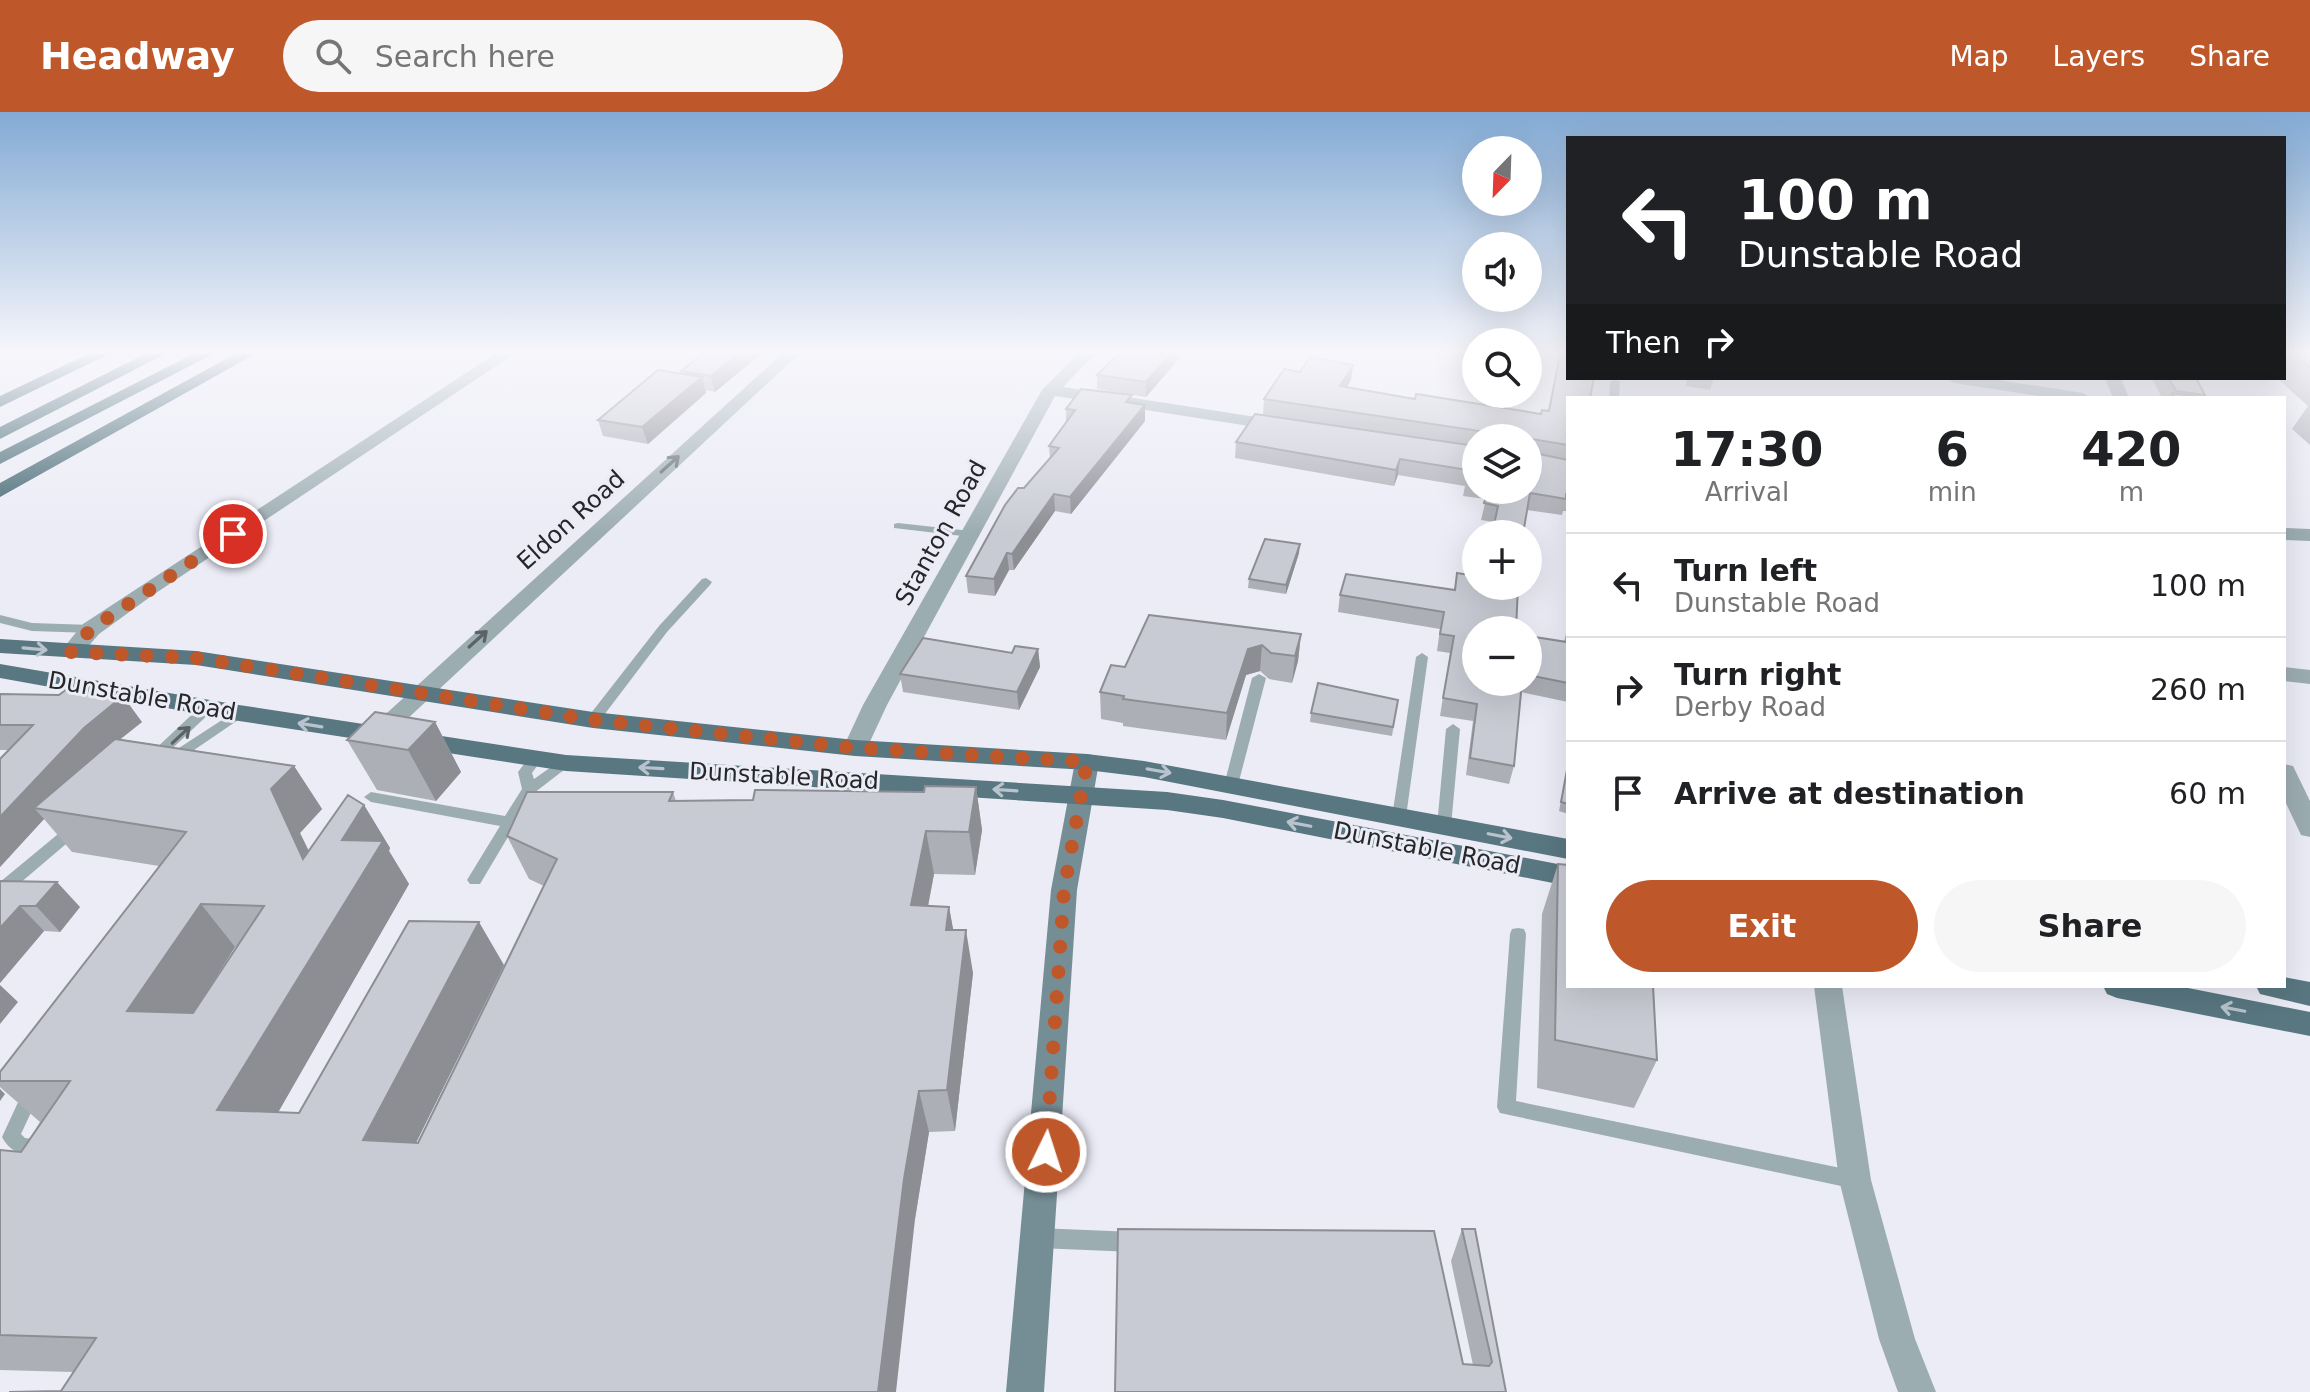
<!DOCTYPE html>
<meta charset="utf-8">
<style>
:root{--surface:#fff;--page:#f6f6f6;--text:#202124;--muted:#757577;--line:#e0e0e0;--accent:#be572a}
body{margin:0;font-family:"DejaVu Sans",sans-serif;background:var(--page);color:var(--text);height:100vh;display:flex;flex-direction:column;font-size:30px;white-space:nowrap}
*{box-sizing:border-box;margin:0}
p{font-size:26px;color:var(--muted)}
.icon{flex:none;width:44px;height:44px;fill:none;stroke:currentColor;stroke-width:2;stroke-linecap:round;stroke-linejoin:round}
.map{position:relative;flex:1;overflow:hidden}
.sheet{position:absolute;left:1566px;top:284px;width:720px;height:592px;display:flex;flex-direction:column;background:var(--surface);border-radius:0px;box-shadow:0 8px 32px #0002}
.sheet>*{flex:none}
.banner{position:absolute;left:1566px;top:24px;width:720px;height:244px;border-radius:0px;box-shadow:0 8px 32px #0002;background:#202124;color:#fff;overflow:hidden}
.needle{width:52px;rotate:203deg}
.tools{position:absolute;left:1462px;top:24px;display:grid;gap:16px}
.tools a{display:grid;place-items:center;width:80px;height:80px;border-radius:50%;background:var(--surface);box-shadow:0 8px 32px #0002;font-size:40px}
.pin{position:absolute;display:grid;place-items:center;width:68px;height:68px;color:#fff;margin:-34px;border:4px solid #fff;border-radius:50%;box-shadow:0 2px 8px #0007}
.me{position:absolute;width:88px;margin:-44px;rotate:4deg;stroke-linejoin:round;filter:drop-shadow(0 0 6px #0008)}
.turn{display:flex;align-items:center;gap:28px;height:168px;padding:0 40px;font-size:36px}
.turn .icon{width:104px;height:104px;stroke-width:2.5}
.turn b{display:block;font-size:56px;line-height:68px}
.then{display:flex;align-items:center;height:76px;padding:0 40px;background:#0003;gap:16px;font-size:30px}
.eta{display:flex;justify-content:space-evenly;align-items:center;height:136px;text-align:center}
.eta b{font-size:48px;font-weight:700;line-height:56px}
.cta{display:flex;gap:16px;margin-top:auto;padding:16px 40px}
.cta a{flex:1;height:92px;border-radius:48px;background:var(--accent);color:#fff;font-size:32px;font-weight:700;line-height:92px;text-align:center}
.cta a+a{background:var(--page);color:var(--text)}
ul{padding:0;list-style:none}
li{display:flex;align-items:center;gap:24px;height:104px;padding:0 40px;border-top:2px solid var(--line)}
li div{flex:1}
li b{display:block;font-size:30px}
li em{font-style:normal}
header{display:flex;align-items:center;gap:48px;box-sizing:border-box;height:112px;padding:0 40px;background:var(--accent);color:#fff}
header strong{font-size:38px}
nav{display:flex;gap:44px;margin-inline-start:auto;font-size:28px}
.search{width:560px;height:72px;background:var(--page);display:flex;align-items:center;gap:20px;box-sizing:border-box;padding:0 28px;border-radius:44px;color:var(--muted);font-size:30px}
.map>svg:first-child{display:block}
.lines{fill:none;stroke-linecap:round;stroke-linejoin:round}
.lane{fill:#9cadb2;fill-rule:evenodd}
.street{fill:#9cadb2;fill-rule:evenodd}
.secondary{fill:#758e96;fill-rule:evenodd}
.primary{fill:#597781;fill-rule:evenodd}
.highway{fill:#40646f;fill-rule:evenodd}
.wall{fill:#adafb6;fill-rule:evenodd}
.shaded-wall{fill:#8d8e94}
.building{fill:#c9cbd4;stroke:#8d8e94;stroke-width:2;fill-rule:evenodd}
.oneway{stroke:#5b6367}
.oneway2{stroke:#b8c3cd}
.route{stroke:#be572a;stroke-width:14;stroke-dasharray:0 25.2}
.labels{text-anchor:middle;stroke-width:6;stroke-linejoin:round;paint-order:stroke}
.street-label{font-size:24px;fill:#26272a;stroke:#ebecf6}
</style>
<header>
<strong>Headway</strong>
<div class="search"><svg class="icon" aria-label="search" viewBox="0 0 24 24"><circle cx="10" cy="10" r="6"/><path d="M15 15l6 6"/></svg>Search here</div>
<nav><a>Map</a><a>Layers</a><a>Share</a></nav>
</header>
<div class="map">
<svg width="2310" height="1280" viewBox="0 0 2310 1280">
<rect width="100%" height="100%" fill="#ebecf6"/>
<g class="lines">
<path class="lane" d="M1615 267 1620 270 1619 286H1609L1610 270Z
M898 411 971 419 977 422 971 425 894 416V412Z
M706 466 712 470 710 473 667 520 598 611H588L586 608 588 605 659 514 702 467Z
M0 503 32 511 91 513 97 517 91 521 32 519 0 511Z
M1422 541 1428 545 1406 705 1404 709H1394L1392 705 1416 545Z
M1259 562 1266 566 1238 673 1231 678 1224 673 1252 566Z
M207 592 214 596 212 599 160 648H150L148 645 150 642 202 593Z
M239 597 244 598 246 601 244 604 175 651H165L163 648 165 645Z
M1453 612 1460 617 1451 714 1449 718H1439L1437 714 1446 617Z
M535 642 542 647 532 661 534 667 561 648 566 646 573 651 534 681 480 772H470L467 768 500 714 371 690 364 685 371 680 505 704 522 677 518 660 530 644Z
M74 712 79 713 81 717 79 721 6 783 0 785V770L69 713Z
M1518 816 1524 817 1526 822 1516 989 1855 1059 1862 1062 1865 1068 1862 1074 1855 1077 1500 1001 1497 995 1510 822 1512 817Z
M32 971 38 973 41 979 21 1022 25 1026 51 1029 53 1035 51 1041C32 1048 11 1043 2 1025L26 973Z
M1038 1116 1134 1120 1141 1123 1144 1130 1141 1137 1134 1140 1038 1136 1031 1133 1028 1126 1031 1119Z"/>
<path class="street" d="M495 242H514L150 485 99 522 79 545H63L60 540 83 512Z
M782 242H799L404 610 378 624H362L358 618 362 612 388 600Z
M1078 242H1095L1063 275 1281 309 1290 314 1281 319 1055 284 887 593 867 636 863 642H847L843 636 863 593 1042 278Z
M1946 266H1986L2083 281 2091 286H2051L1954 271Z
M2105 266H2121L2129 286H2113Z
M2284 416 2310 417V429L2284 428Z
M2284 555 2310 558V572L2284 569Z
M2284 652 2293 654 2310 689V725L2301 723 2284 687Z
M1814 874H1842L1871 1068 1915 1227 1936 1280H1898L1879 1227 1839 1068Z"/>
<path class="secondary" d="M1087 642 1096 644 1099 650 1077 778 1044 1280H1006L1051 778 1075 650 1078 644Z"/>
<path class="primary" d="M0 527 196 539 593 600 855 628 1087 642 1144 649 1568 727V747L1144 665 1087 658 855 644 593 616 196 553 0 541Z
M0 552 239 593 566 643 1167 680 1223 688 1568 754V774L1223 706 1167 698 566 659 239 609 0 566Z
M2284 865 2310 870V894L2260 882 2256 874H2284Z
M2103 874H2178L2310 900V924L2117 886 2107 882Z"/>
<path class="highway" d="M88 242H109L0 295V284Z
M145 242H165L0 327V315Z
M193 242H213L0 352V340Z
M235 242H255L0 385V371Z"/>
</g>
<path class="wall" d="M703 242H761L715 280 706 278V281L648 332 603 324 598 308 682 262 681 259Z
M1183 242 1146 285 1097 277V263L1119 244Z
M1547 242H1568V399H1563L1562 403 1527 398 1494 410 1481 408 1486 387 1463 384 1465 374 1398 363 1394 374 1235 346 1236 330 1263 303 1264 287 1300 260 1353 253 1351 268 1347 275 1415 287 1541 302 1548 299 1560 244ZM1476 326H1528V378H1476Z
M2284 242H2310V333L2292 317 2308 294 2277 266H2284Z
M1687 266H1714L1710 278 1686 274Z
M2152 266H2196L2205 283 2202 286H2162Z
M1133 291 1145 293V309L1071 402 1055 399 1014 458H1009L995 484 968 481 966 464 1024 376 1050 346 1049 334 1066 310V297Z
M1299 441 1286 482 1248 476 1249 467Z
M1457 461 1476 570H1528V524L1564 530 1568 513V590L1521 580 1514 654 1509 672 1466 663 1473 609 1440 604 1450 541 1437 539 1440 517 1338 500 1340 483 1454 478Z
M1301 522 1298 549 1292 571 1269 567 1260 559 1246 563 1226 628 1123 614V611L1101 607 1100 580 1125 555Z
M1038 537 1040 555 1019 598 903 580 900 562Z
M0 582 142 610 120 627 294 654 322 697 300 721 309 739 364 693 390 736 389 739 409 772 278 1000 299 1001 504 853 416 1031H418L544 774 529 767 507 724 673 680 676 689 753 688 924 680 976 675 982 718 975 763 934 762 928 794 949 795 953 818 973 861 955 1019 929 1020 915 1107 61 1279 73 1260 0 1258V1038L21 1040 40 1010 0 975V960L159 754 72 740 44 707 0 755 9 638H0ZM235 835H237L197 895Z
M1398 588 1392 624 1310 610 1311 601Z
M435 610 461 660 436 689 377 678 347 628Z
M1567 658 1568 659V702L1559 699Z
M1558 752 1657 948 1634 996 1537 976 1542 802Z
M0 769 80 795 60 820 44 819 0 871Z
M1462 1117 1506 1280 1463 1252 1473 1253 1451 1149Z"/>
<path class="shaded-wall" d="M738 242H761L715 280 711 264Z
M1171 242H1183L1146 285V270Z
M1353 253 1351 268 1338 290 1340 274Z
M702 265 706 281 648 332 642 315Z
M1145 293V309L1071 402 1070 385Z
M1400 347 1398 363 1394 374 1396 358Z
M1054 382 1055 399 1014 458 1012 442Z
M1300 432 1299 441 1286 482V473Z
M1007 441 1009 458 995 484 994 467Z
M1301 522 1298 549 1292 571 1295 544Z
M1262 533 1260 559 1246 563 1226 628 1227 601 1248 537Z
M1038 537 1040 555 1019 598 1017 580Z
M123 584 142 610 34 696 44 707 0 755V705L84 616Z
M435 610 461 660 436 689 408 638Z
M294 654 322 697 300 721 333 790 303 747 271 677Z
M976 675 982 718 975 763 969 720Z
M364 693 390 736 389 739 409 772 256 1039 217 998 342 728Z
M926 719 934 762 920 836 911 793Z
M57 770 80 795 60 820 36 794Z
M201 792 235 835 167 942 127 899Z
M20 794 44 819 0 871V816Z
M949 795 957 838 946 818Z
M479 810 504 853 397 1069 363 1028Z
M966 818 973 861 955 1019 947 978Z
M0 873 18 890 0 912Z
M0 977 5 982 0 989Z
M919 979 929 1020 915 1107 896 1280H878L904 1067Z"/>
<path class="building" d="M703 242H738L711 264 681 259Z
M1121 242H1171L1146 270 1097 263 1116 244H1119Z
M1560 242H1568V266H1594L1590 286H1568V333L1532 327 1529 330V340L1568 348V382H1566V387L1530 381 1523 422H1492L1498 394 1484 391 1488 378H1528V326H1480V319L1264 287 1284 257 1300 260 1310 245 1353 253 1340 274 1415 287 1416 282 1541 302 1542 298 1549 299Z
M2294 242H2310V256Z
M658 258 702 265 642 315 598 308Z
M2169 266H2196L2205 283 2176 279Z
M1081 277 1132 283 1126 290 1145 293 1070 385 1054 382 1012 442 1007 441 994 467 966 464 1005 393 1018 376H1024L1059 336 1049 334 1075 298 1066 297Z
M2172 281 2200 285V286H2175Z
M1255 302 1476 334V369L1466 367 1468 358 1400 347 1396 358 1236 330Z
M1265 427 1300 432 1286 473 1249 467Z
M1457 461 1476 464V474H1518L1516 518H1476V570H1522L1514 654 1470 646 1477 592 1443 586 1454 524 1440 522 1444 500 1340 483 1346 462 1455 478Z
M1149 503 1301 522 1295 544 1271 541 1262 533 1248 537 1227 601 1123 587 1124 584 1100 580 1111 553 1125 555Z
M1568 521V571L1528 563V524L1567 530Z
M923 526 1012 541 1015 534 1038 537 1017 580 900 562Z
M1318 571 1398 588 1393 615 1311 601Z
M68 576 123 584 84 616 0 705V647L33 613H0V582L59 583Z
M375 600 435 610 408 638 347 628Z
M115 627 294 654 271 677 303 747 348 683 364 693 342 728 383 729 217 998 299 1001 409 809 479 810 363 1028 418 1031 557 747 507 724 527 680H673L669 689 753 688 755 678 924 680 925 674 976 675 969 720 926 719 911 793 949 795 946 818H966L947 978 919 979 904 1067 878 1280H9L61 1279 96 1226 0 1223V1038L21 1040 70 969H0V960L186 720 34 696ZM201 792 264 794 193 901 127 899Z
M1567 658 1568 659V692L1561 690Z
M1558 752 1568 753V874H1653L1657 948 1555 928Z
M0 769 57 770 36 794H20L0 816Z
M1118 1117 1434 1119 1463 1252 1489 1254 1492 1250 1462 1117H1475L1506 1280H1115Z"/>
<defs><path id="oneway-shaft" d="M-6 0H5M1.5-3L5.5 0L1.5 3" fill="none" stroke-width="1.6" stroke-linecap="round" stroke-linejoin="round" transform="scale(2)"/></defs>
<g class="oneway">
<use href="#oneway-shaft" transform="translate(670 352) rotate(-42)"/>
<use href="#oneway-shaft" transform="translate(478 527) rotate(-42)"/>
<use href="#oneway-shaft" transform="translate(181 623) rotate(-43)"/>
</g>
<g class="oneway2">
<use href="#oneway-shaft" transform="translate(35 537) rotate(5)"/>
<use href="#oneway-shaft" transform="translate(310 613) rotate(-171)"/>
<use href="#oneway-shaft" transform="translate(651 656) rotate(-177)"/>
<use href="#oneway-shaft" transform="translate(1159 659) rotate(10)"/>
<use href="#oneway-shaft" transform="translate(1005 678) rotate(-176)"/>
<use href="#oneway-shaft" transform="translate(1299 712) rotate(-169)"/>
<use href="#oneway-shaft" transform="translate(1500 724) rotate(11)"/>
<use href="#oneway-shaft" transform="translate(2233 897) rotate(-169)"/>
</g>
<linearGradient id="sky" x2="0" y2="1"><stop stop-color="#83aad4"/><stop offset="0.57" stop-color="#f6f6fb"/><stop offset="1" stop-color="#f6f6fb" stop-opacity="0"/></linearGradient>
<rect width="2310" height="421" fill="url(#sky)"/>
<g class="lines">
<path class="route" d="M233 422 91 517 71 540 196 546 593 608 855 636 1087 650 1064 778 1046 1040"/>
</g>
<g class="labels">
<g class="street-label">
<text transform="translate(571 408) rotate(-42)" y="8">Eldon Road</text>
<text transform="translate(941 421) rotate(-61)" y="8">Stanton Road</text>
<text transform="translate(142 584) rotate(10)" y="8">Dunstable Road</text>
<text transform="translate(784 664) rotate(3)" y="8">Dunstable Road</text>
<text transform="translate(1427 736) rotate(11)" y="8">Dunstable Road</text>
</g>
</g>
</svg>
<div class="tools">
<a><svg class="needle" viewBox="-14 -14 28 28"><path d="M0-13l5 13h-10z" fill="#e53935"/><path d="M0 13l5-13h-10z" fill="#757577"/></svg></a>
<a><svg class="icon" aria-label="sound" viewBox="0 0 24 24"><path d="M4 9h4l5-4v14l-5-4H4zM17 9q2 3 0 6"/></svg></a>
<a><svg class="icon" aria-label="search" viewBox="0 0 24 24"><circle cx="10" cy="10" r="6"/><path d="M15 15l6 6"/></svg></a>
<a><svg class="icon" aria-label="layers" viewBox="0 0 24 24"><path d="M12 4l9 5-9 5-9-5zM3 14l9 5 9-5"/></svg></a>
<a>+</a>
<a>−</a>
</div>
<div class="pin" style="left:233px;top:422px;background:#d93025"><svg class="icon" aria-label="arrive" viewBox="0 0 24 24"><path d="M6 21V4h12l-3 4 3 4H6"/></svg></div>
<svg class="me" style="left:1046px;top:1040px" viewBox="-20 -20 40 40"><circle r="17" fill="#be572a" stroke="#fff" stroke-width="3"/><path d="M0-11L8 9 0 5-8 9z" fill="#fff"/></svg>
<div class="banner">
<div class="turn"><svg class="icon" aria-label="left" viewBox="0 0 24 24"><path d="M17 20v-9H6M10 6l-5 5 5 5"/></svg><div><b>100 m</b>Dunstable Road</div></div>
<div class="then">Then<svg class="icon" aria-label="right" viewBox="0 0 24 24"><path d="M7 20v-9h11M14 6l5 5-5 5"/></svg></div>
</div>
<section class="sheet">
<div class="eta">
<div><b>17:30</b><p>Arrival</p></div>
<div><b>6</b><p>min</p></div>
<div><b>420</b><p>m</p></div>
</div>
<ul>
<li><svg class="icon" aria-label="left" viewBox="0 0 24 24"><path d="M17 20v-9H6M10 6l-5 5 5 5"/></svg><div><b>Turn left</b><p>Dunstable Road</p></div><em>100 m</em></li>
<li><svg class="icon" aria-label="right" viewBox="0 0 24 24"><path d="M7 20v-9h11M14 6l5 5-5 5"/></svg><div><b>Turn right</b><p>Derby Road</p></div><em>260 m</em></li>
<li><svg class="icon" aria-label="arrive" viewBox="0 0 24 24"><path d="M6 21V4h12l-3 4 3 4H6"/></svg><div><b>Arrive at destination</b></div><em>60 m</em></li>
</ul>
<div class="cta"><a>Exit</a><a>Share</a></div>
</section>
</div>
